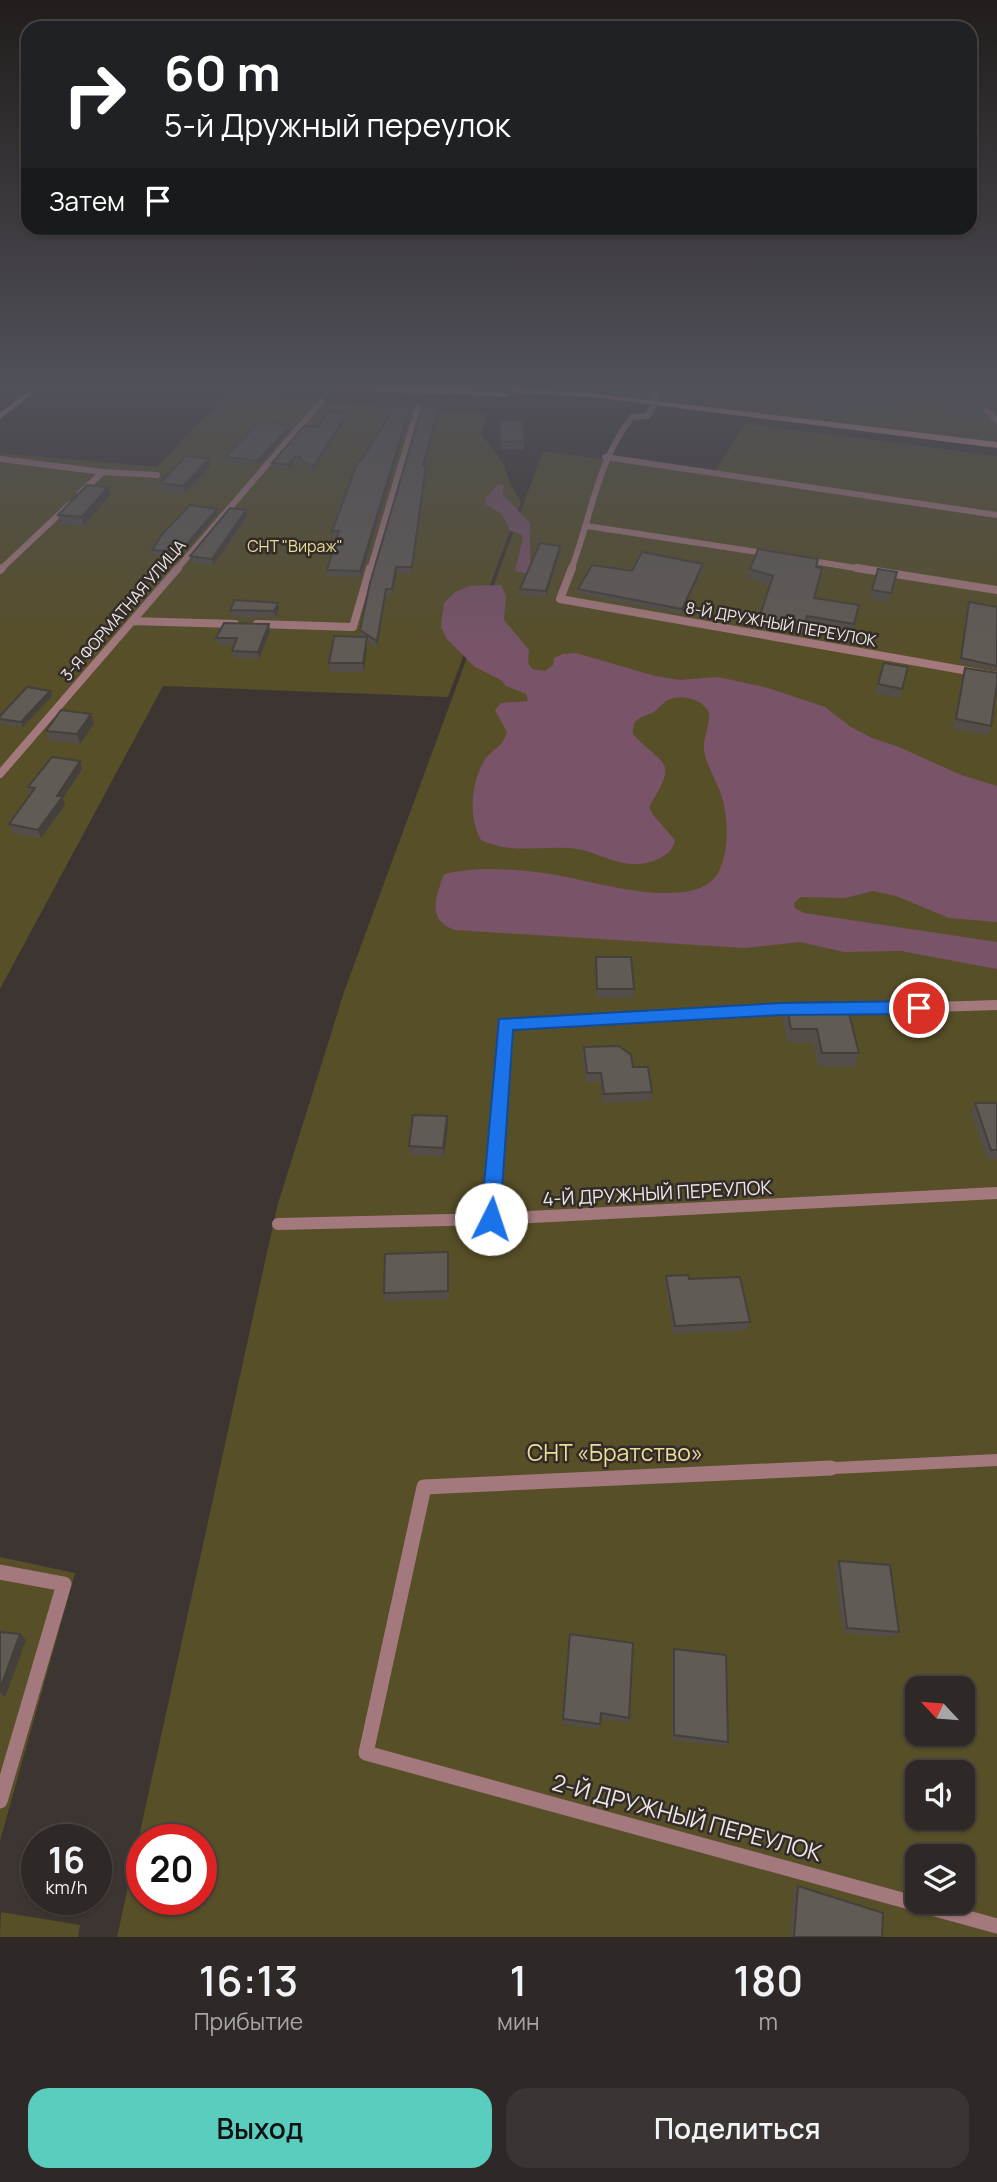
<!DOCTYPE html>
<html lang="ru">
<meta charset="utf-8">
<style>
:root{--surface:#2e2826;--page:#3a3432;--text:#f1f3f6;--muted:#a7a6a7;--line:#494443;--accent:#5acebe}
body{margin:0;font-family:Manrope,sans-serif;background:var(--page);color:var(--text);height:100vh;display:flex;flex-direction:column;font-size:26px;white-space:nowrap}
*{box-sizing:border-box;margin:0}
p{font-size:23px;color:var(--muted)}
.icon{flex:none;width:38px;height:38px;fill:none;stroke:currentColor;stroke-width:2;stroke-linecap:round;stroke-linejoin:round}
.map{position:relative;height:1937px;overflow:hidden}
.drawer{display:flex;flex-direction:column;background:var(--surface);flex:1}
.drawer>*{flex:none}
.hud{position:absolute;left:21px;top:21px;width:956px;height:214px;border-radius:21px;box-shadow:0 2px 5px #0004,0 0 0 2px var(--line);background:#202124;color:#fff;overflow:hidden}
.needle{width:46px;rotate:296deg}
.buttons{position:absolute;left:905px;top:1676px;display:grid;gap:14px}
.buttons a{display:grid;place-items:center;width:70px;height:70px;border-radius:14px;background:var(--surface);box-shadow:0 2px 5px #0004,0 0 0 2px var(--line);font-size:35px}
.speed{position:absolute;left:21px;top:1824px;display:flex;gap:14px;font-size:35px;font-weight:700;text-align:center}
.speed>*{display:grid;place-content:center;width:91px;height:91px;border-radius:50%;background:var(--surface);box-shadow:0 2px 5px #0004,0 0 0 2px var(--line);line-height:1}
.speed small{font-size:18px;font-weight:400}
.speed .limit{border:10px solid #d22;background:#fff;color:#111}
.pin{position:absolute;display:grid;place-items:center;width:60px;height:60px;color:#fff;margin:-30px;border:4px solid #fff;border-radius:50%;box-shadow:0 2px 7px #0007}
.me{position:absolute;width:77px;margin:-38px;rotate:4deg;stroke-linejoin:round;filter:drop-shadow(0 0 5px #0008)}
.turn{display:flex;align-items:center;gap:24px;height:147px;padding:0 28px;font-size:32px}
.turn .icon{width:91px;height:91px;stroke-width:2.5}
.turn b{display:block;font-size:49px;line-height:60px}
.then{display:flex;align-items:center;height:66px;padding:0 28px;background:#0003;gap:14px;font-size:26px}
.eta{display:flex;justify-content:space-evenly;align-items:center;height:119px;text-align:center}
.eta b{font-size:42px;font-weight:600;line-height:49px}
.button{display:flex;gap:14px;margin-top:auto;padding:14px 28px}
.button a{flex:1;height:80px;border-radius:21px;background:var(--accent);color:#111;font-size:28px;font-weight:600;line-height:80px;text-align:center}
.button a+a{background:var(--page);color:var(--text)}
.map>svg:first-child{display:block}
.green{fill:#574f28;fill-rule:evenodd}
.water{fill:#795469}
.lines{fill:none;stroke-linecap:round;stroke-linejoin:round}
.lane-far4{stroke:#a4797d;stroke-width:6}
.lane-far3{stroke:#a4797d;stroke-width:8}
.lane-far2{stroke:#a4797d;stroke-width:10}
.lane-far1{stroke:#a4797d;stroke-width:12}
.lane{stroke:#a4797d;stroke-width:15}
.secondary{fill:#e19ea4;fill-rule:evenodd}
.primary{fill:#fac5c9;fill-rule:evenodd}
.wall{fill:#534e49}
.shaded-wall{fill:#44403c}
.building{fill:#615b55;stroke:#44403c;stroke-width:2}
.route{fill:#1a73e8;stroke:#114b97;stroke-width:2}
.labels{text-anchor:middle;stroke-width:5;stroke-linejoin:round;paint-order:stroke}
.far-park-label{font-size:16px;fill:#ecde99;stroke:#322b28}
.far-street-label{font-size:16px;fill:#ede8e6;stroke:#322b28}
.street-label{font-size:19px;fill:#ede8e6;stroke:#322b28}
.near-park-label{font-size:23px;fill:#ecde99;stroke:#322b28}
.near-street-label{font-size:23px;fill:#ede8e6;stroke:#322b28}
</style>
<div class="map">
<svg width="997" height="1937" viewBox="0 0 997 1937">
<rect width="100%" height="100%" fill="#3d3532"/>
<path class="green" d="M566 384H997V444L585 390Z
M226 395 487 414 481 434 504 464 510 484 521 502 448 697 163 686 0 989V453L157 467Z
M746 424 997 456V1937H117L277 1207 344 992 543 451 713 474ZM917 1689H962V1734H917ZM917 1773H962V1818H917ZM142 1839H201V1899H142ZM917 1857H962V1902H917Z
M0 1557 75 1573 0 1841Z
M1 1912 80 1925 78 1937H0Z"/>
<path class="water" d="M498 484 504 485 503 495 530 523V574L515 571 523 538 521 534 510 531 502 514 485 504 486 497Z
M501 585 506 596 504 620 529 650 528 663 532 669 545 671 553 665 554 658 563 654 576 653 655 676 680 680 718 677 768 688 825 707 851 727 872 738 899 747 961 775 997 786V922L949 918 896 896 873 891 845 898 801 897 794 903 795 908 804 913 997 942V969L901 951 844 952 800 942 745 948 455 930C426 920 436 897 444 874 477 866 516 869 550 874 587 879 694 915 718 873 730 851 729 813 719 789 714 776 706 764 704 750 702 738 714 718 707 709 699 698 680 694 668 700 662 703 658 710 652 713 640 718 632 719 633 734 664 768 679 758 649 807L653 815 675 840C673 850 667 855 658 859 623 875 600 849 568 848 538 846 510 854 481 840 468 817 471 784 484 761 492 748 502 749 507 732L495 710 501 703 528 701 526 694 506 686 501 680 475 667 447 639 441 627 444 603 455 592 469 586Z"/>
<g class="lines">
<path class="lane-far4" d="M24 384 38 386
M961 384 997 421
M605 457 997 515
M0 459 103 472 157 475
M80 493 103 472
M587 526 770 554
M806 560 868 570
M0 570 70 504
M176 570 322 401
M370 570 418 407
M571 570C591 518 597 461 632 417L648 416 655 403 656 384"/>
<path class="lane-far3" d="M572 568 560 599 997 676
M857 568 997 590
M0 570 2 568
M132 621 235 624
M257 624 353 627 370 568
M0 774 178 568"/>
<path class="lane-far2" d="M837 1010 997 1005
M500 1098 505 1024 794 1009"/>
<path class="lane-far1" d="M491 1219 500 1096
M278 1224 491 1219 997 1193
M794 1470 997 1460"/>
<path class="lane" d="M831 1468 424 1487 366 1753 997 1926
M0 1572 64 1584 0 1801"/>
<path class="secondary" d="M37 384H45L0 419V413Z
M483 384H495L518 389 592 393 997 442V448L592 397 518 393Z
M445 389 506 393 510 395 506 397 442 393V389Z"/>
<path class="primary" d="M259 384 445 388 481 384 471 390 445 394 264 387Z"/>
</g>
<path class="wall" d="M661 384H769L771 388 770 395 737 394 736 403 716 402V395L678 394V388H662Z
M777 384H966L984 407 982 417 959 418 937 390 897 392 903 401 901 411H849L776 402Z
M968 384H983L981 396Z
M410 407V413L361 577 328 576 327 570 337 537H333L332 531 361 461Z
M439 407V413L425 465 426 471 412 573H397L392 595H386L377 648 367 641V646L364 672H330L329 663 361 636 360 630Z
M347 417 313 471 300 463V461H294L288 469 272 467V463L318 427Z
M500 428 524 441V450H501Z
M291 429 259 465 225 461V457Z
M209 459 210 467 184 494 161 491 160 483Z
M110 495 84 526 60 524 58 515Z
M217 509 218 513 181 556 153 554 152 550Z
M246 510 247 517 213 565 191 562 190 556Z
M560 546V552L546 597 520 595V589Z
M817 567 822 568 814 598 859 605 852 633 805 625 802 635 758 627 759 618 770 585 749 578 750 569Z
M702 568 682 614 578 594V589L632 571Z
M878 569 897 572 888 602 870 598Z
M969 602 997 607V671L960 663Z
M278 603 279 610 276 618 232 617 230 610Z
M269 624 270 631 259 659 233 658 232 651 234 645H218L216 638Z
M884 663 908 667 900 698 875 693Z
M965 668 991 726 988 735 953 729 962 677Z
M50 691 52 696 23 727 0 724V716Z
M94 723 80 744 49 740 46 731Z
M80 761 82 769 63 798 65 805 41 838 13 833 9 824 31 795 28 787Z
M596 957 634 989 633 998H597L595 966Z
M786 1003 859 1053 854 1067 818 1066 813 1043 787 1042 782 1016Z
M584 1047 633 1067 652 1092 650 1101 603 1103 600 1082H586L583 1056Z
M975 1103H997V1159H987L971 1112Z
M448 1125 444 1156 410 1155 409 1146Z
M448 1252V1299L385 1301 384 1293Z
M666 1276 689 1279 750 1322 747 1330 673 1334 665 1284Z
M839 1561 899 1632 894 1637 843 1633 835 1567Z
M569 1639 629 1718 627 1723 600 1718 599 1729 562 1724Z
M674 1649 728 1742 725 1746 672 1740V1654Z
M798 1886 882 1937H790L794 1889Z"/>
<path class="shaded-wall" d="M410 407V413L361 577 360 571Z
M439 407V413L424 471 423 465Z
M347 413V417L313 471V467Z
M290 425 291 429 259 465 258 461Z
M294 457V461L288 469V465Z
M209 459 210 467 184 494 183 486Z
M426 465V471L412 573V567Z
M108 487 110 495 84 526 82 517Z
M217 509 218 513 181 556 180 552Z
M246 510 247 517 213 565 212 559Z
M560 546V552L546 597V591Z
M703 564 702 568 682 614V609Z
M396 567 397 573 392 595V589Z
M386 589V595L377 648V641Z
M278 603 279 610 276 618 274 611Z
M269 624 270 631 259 659 258 652Z
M367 637V646L364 672 363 663Z
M50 691 52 696 23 727 21 722Z
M91 714 94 723 80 744 77 734Z
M80 761 82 769 63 798 65 805 41 838 38 830 57 796Z
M447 1116 448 1125 444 1156 443 1148Z
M20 1634 26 1640 5 1697 0 1693V1689Z"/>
<path class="building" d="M679 384H769L771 388H737V397L717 396V388L679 387Z
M778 384H892L903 401 851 402 777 393Z
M942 384H966L984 404V407L962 408Z
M395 407H410L360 571 327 570 339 531H332L358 461H361Z
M422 407H439L423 465H426L412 567H396L392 589H386L377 641 360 630 370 583Z
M327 412 347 413 313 467 300 459 301 457H294L288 465 272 463 304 426 318 427Z
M522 420 524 441 501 442 500 421Z
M260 421 290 425 258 461 225 457Z
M186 456 209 459 183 486 160 483Z
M87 485 108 487 82 517 58 515Z
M190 505 217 509 180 552 152 550 163 533Z
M230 508 246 510 212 559 190 556Z
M540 543 560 546 546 591 520 589Z
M758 549 818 559 816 567 822 568 814 598 859 605 854 624 807 616 804 625 759 618 773 576 750 569Z
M642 552 703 564 682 609 578 589 592 565 632 571Z
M878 569 897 572 891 593 872 590Z
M235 600 278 603 274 611 230 610Z
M969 602 997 607V666L961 658Z
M224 623 269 624 258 652 232 651 237 638H216Z
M334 636 367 637 363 663H329Z
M884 663 908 667 902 689 878 684Z
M965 668 997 673V683L991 726 956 719Z
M27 687 50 691 21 722 0 719V716Z
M61 710 91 714 77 734 46 731Z
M52 757 80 761 57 796H63L38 830 9 824 35 788 28 787Z
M596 957H631L634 989H597Z
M846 1002 859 1053H822L817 1029H791L786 1003Z
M619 1046 631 1055 633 1067H648L652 1092 604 1094 601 1073H587L584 1047Z
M975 1103H997V1150H991Z
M413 1115 447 1116 443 1148 409 1146Z
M448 1252V1291L384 1293 385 1254Z
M688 1275 689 1279 740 1277 750 1322 675 1326 666 1276Z
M839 1561 890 1565 899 1632 847 1628Z
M0 1632 20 1634 0 1689Z
M570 1634 633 1643 629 1718 601 1713 600 1724 563 1719Z
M674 1649 726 1655 728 1742 674 1735Z
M798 1886 883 1913 882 1937H794Z"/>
<linearGradient id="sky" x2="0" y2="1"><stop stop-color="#221d1c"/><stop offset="0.59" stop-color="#51515a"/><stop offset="1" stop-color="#51515a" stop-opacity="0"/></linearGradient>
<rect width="997" height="655" fill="url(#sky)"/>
<path class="route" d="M919 1001 927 1008 919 1014 781 1015 513 1030 500 1219 497 1225 491 1228 484 1225 481 1219 499 1019 781 1003Z"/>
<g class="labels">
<g class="far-park-label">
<text x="295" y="552">СНТ "Вираж"</text>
</g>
<g class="far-street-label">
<text transform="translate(123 610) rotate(-49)" y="6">3-Я ФОРМАТНАЯ УЛИЦА</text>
<text transform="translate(781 624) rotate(10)" y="6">8-Й ДРУЖНЫЙ ПЕРЕУЛОК</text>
</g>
<g class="street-label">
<text transform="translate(657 1193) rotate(-3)" y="7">4-Й ДРУЖНЫЙ ПЕРЕУЛОК</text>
</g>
<g class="near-park-label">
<text x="615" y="1461">СНТ «Братство»</text>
</g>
<g class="near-street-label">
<text transform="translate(687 1818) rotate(15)" y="8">2-Й ДРУЖНЫЙ ПЕРЕУЛОК</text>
</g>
</g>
</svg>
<div class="buttons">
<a><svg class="needle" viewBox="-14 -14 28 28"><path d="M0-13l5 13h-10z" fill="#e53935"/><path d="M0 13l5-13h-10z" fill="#a7a6a7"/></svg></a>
<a><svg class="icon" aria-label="sound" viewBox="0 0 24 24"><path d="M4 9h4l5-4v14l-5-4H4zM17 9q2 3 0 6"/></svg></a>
<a><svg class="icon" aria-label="layers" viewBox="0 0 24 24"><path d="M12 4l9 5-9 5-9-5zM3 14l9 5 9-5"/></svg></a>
</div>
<div class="speed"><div>16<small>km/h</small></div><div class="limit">20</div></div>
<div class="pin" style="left:919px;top:1008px;background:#d93025"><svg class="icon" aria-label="arrive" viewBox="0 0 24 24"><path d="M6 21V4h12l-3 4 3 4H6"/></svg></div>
<svg class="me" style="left:491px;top:1219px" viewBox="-20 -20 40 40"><circle r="19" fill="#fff"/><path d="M0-13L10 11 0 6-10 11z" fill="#1a73e8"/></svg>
<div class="hud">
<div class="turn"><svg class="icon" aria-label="right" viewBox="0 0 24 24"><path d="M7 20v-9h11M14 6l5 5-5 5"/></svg><div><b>60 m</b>5-й Дружный переулок</div></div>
<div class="then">Затем<svg class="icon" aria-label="arrive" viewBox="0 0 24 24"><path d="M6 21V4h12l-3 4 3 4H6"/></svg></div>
</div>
</div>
<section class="drawer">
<div class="eta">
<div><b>16:13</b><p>Прибытие</p></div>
<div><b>1</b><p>мин</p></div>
<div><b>180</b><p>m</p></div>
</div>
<div class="button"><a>Выход</a><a>Поделиться</a></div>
</section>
